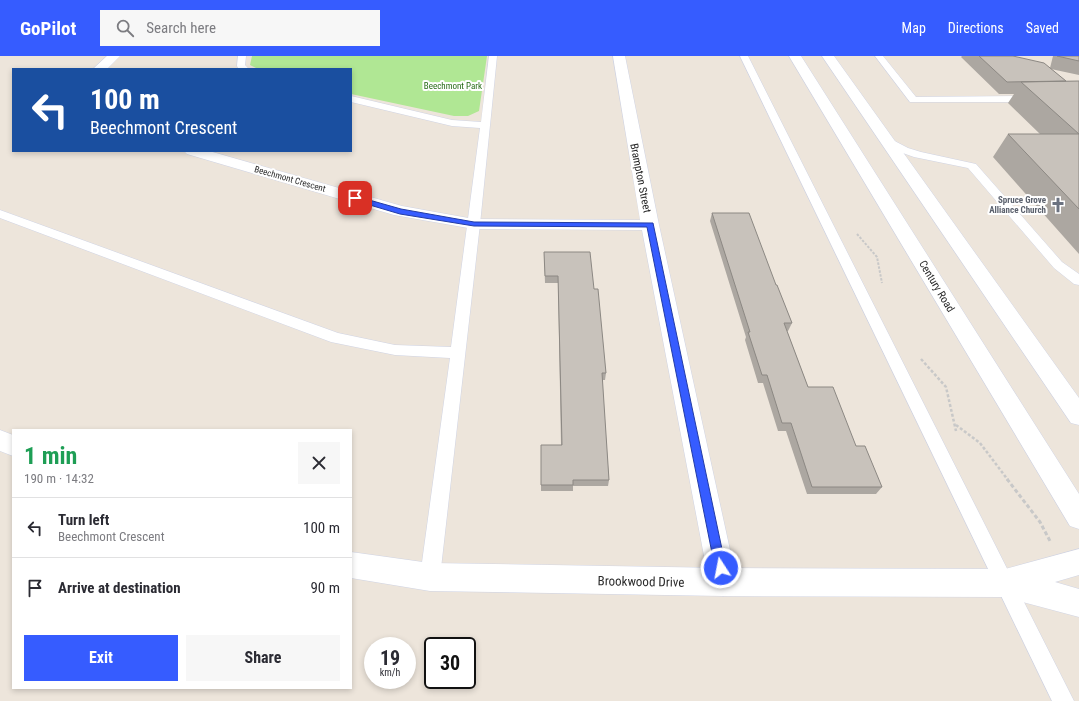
<!DOCTYPE html>
<meta charset="utf-8">
<style>
:root{--surface:#fff;--page:#f7f7f7;--text:#2b2b33;--muted:#7c7c81;--line:#e1e1e2;--accent:#365cff}
body{margin:0;font-family:"Roboto Condensed",sans-serif;background:var(--page);color:var(--text);height:100vh;display:flex;flex-direction:column;font-size:15px;white-space:nowrap}
*{box-sizing:border-box;margin:0}
p{font-size:13px;color:var(--muted)}
.icon{flex:none;width:22px;height:22px;fill:none;stroke:currentColor;stroke-width:2;stroke-linecap:round;stroke-linejoin:round}
.map{position:relative;flex:1;overflow:hidden}
.drawer{position:absolute;left:12px;top:373px;width:340px;height:260px;display:flex;flex-direction:column;background:var(--surface);border-radius:0px;box-shadow:0 2px 6px #0003}
.drawer>*{flex:none}
.hud{position:absolute;left:12px;top:12px;width:340px;height:84px;border-radius:0px;box-shadow:0 2px 6px #0003;background:#1a4fa0;color:#fff;overflow:hidden}
.speed{position:absolute;left:364px;top:581px;display:flex;gap:8px;font-size:20px;font-weight:700;text-align:center}
.speed>*{display:grid;place-content:center;width:52px;height:52px;border-radius:50%;background:var(--surface);box-shadow:0 2px 6px #0003;line-height:1}
.speed small{font-size:10px;font-weight:400}
.speed .limit{border:2px solid #111;border-radius:6px;background:#fff;color:#111}
.pin{position:absolute;display:grid;place-items:center;width:34px;height:34px;color:#fff;margin:-17px;border-radius:8px;box-shadow:0 2px 6px #0006}
.me{position:absolute;width:44px;margin:-22px;rotate:349deg;stroke-linejoin:round;filter:drop-shadow(0 0 3px #0008)}
.turn{display:flex;align-items:center;gap:14px;height:84px;padding:0 12px;font-size:18px}
.turn .icon{width:52px;height:52px;stroke-width:2.5}
.turn b{display:block;font-size:28px;line-height:34px}
.round{display:grid;place-items:center;flex:none;width:42px;height:42px;border-radius:0px;background:var(--page)}
.head{display:flex;align-items:center;justify-content:space-between;height:68px;padding:0 12px}
h1{font-size:24px;font-weight:700;line-height:30px;color:#1e9e55}
.primary-button{display:flex;gap:8px;margin-top:auto;padding:8px 12px}
.primary-button a{flex:1;height:46px;border-radius:0px;background:var(--accent);color:#fff;font-size:16px;font-weight:700;line-height:46px;text-align:center}
.primary-button a+a{background:var(--page);color:var(--text)}
ul{padding:0;list-style:none}
li{display:flex;align-items:center;gap:12px;height:60px;padding:0 12px;border-top:1px solid var(--line)}
li div{flex:1}
li b{display:block;font-size:15px}
li em{font-style:normal}
header{display:flex;align-items:center;gap:24px;box-sizing:border-box;height:56px;padding:0 20px;background:var(--accent);color:#fff}
header strong{font-size:19px}
nav{display:flex;gap:22px;margin-inline-start:auto;font-size:14px}
.search{width:280px;height:36px;background:var(--page);display:flex;align-items:center;gap:10px;box-sizing:border-box;padding:0 14px;border-radius:0px;color:var(--muted);font-size:15px}
.map>svg:first-child{display:block}
.green{fill:#b0e794}
.lines{fill:none;stroke-linecap:round;stroke-linejoin:round}
.service-casing{stroke:#d0d4e4;stroke-width:1}
.minor-casing{stroke:#d0d4e4;stroke-width:1}
.tertiary-casing{stroke:#d0d4e4;stroke-width:1}
.secondary-casing{stroke:#d0d4e4;stroke-width:1}
.path-far2{stroke:#c8c8c8;stroke-width:2;stroke-dasharray:2.5 1.5;stroke-linecap:butt}
.path-far1{stroke:#c8c8c8;stroke-width:2.5;stroke-dasharray:3 2;stroke-linecap:butt}
.path{stroke:#c8c8c8;stroke-width:3;stroke-dasharray:4 2.5;stroke-linecap:butt}
.service{fill:#fff;fill-rule:evenodd}
.minor{fill:#fff;fill-rule:evenodd}
.tertiary{fill:#fff;fill-rule:evenodd}
.secondary{fill:#fff;fill-rule:evenodd}
.wall{fill:#aca7a1}
.building{fill:#c8c2bb;stroke:#8c8883}
.route{fill:#365cff;stroke:#233ca6}
.labels{text-anchor:middle;stroke-width:4;stroke-linejoin:round;paint-order:stroke}
.far-park-label{font-size:9px;fill:#276b16;stroke:#fff}
.far-street-label{font-size:9px;fill:#2a2a2a;stroke:#fff}
.far-worship-label{font-size:9px;font-weight:bold;fill:#5b616d;stroke:#fff;text-anchor:end}
.street-label{font-size:11px;fill:#2a2a2a;stroke:#fff}
.near-street-label{font-size:13px;fill:#2a2a2a;stroke:#fff}
</style>
<header>
<strong>GoPilot</strong>
<div class="search"><svg class="icon" aria-label="search" viewBox="0 0 24 24"><circle cx="10" cy="10" r="6"/><path d="M15 15l6 6"/></svg>Search here</div>
<nav><a>Map</a><a>Directions</a><a>Saved</a></nav>
</header>
<div class="map">
<svg width="1079" height="645" viewBox="0 0 1079 645">
<rect width="100%" height="100%" fill="#ede5db"/>
<path class="green" d="M252 0H487L479 55 468 60H454L351 38V13H258L250 9Z"/>
<g class="lines">
<defs>
<path id="service" d="M238 0H246L245 9 249 13 238 12 237 10Z
M489 0H497L480 168 440 521 437 528 430 530 423 528 420 521 450 302 395 299 331 286 0 162V154L338 277 395 289 451 291 480 72 452 70 351 46V40L452 64 481 66Z
M740 0H748L1074 645H1052Z
M875 0H883L916 41 1030 40 1035 43 1030 46H910Z
M887 81 908 92 921 96 976 108 1062 206 1079 218V229L1074 228 1054 212 968 112 914 101 900 96 883 86 882 84 883 82Z"/>
<path id="minor" d="M107 0H120L107 13H93Z
M613 0H625L659 169 737 526 733 536 723 540 713 536 709 526 642 174 474 173 394 159 187 98 184 95H209L402 150 474 163 640 164Z"/>
<path id="tertiary" d="M0 374 13 379V400L0 395Z
M1079 493V519L1055 526 1079 533V561L1004 541 723 540 430 535 351 522V496L430 507 723 512 1005 513Z"/>
<path id="secondary" d="M789 0H801L1079 438V473L1070 470Z
M822 0H834L1079 342V369L1071 367Z"/>
</defs>
<use href="#service" class="service-casing"/>
<use href="#minor" class="minor-casing"/>
<use href="#tertiary" class="tertiary-casing"/>
<use href="#secondary" class="secondary-casing"/>
<path class="path-far2" d="M857 178 877 201 882 227"/>
<path class="path-far1" d="M921 303 946 331 956 375
M956 369 980 387 1008 424"/>
<path class="path" d="M1007 423 1040 466 1050 485"/>
<use href="#service" class="service"/>
<use href="#minor" class="minor"/>
<use href="#tertiary" class="tertiary"/>
<use href="#secondary" class="secondary"/>
</g>
<path class="wall" d="M962 0H1013L1050 12 1053 0H1079V19L1051 13 1066 25H1079V198L993 101 1008 78H1040L1008 47 1014 38H999L961 1Z
M712 157 776 229 792 267 788 275H787L808 331 856 390 882 431 876 438H807L786 375H778L763 327H758L745 284 746 281 710 165Z
M544 196 594 233 606 317 605 324H602L609 424 608 430H573V435H541V389H561L558 227H545Z"/>
<path class="building" d="M979 0H1013L1044 7 1066 25 1007 26Z
M1058 0H1079V5L1057 0Z
M1079 25V153L1008 78H1079L1021 26Z
M712 157H749L776 229H777L792 267H784L808 331H833L856 390H865L882 431H812L791 367H782L767 319H762L748 276H750Z
M544 196H590L594 233H598L606 317H602L609 424H573V429H541V389H562L558 220H545Z"/>
<path class="route" d="M355 140 401 153 474 166 653 167 726 512 725 516 721 517 717 516 715 512 647 171 474 170 400 158 353 144V141Z"/>
<defs>
<symbol id="church-bare" viewBox="-9 -9 18 18"><path d="M-1.2-6h2.4v3.5h3.3v2.4h-3.3V6h-2.4V-.1h-3.3v-2.4h3.3Z" fill="#6b7280" stroke="#fff" stroke-width="2.5" paint-order="stroke"/></symbol>
</defs>
<g fill-rule="evenodd">
<use href="#church-bare" x="1047" y="138" width="22" height="22"/>
</g>
<g class="labels">
<g class="far-park-label">
<text x="453" y="33">Beechmont Park</text>
</g>
<g class="far-street-label">
<text transform="translate(290 123) rotate(16)" y="3">Beechmont Crescent</text>
</g>
<g class="far-worship-label">
<text x="1046" y="147">Spruce Grove<tspan x="1046" dy="10">Alliance Church</tspan></text>
</g>
<g class="street-label">
<text transform="translate(641 122) rotate(79)" y="4">Brampton Street</text>
<text transform="translate(937 230) rotate(59)" y="4">Century Road</text>
</g>
<g class="near-street-label">
<text transform="translate(641 525) rotate(1)" y="5">Brookwood Drive</text>
</g>
</g>
</svg>
<div class="speed"><div>19<small>km/h</small></div><div class="limit">30</div></div>
<div class="pin" style="left:355px;top:142px;background:#d93025"><svg class="icon" aria-label="arrive" viewBox="0 0 24 24"><path d="M6 21V4h12l-3 4 3 4H6"/></svg></div>
<svg class="me" style="left:721px;top:512px" viewBox="-20 -20 40 40"><circle r="17" fill="#365cff" stroke="#fff" stroke-width="3"/><path d="M0-11L8 9 0 5-8 9z" fill="#fff"/></svg>
<div class="hud">
<div class="turn"><svg class="icon" aria-label="left" viewBox="0 0 24 24"><path d="M17 20v-9H6M10 6l-5 5 5 5"/></svg><div><b>100 m</b>Beechmont Crescent</div></div>
</div>
<section class="drawer">
<div class="head"><div><h1>1 min</h1><p>190 m · 14:32</p></div><a class="round"><svg class="icon" aria-label="close" viewBox="0 0 24 24"><path d="M6 6l12 12M18 6L6 18"/></svg></a></div>
<ul>
<li><svg class="icon" aria-label="left" viewBox="0 0 24 24"><path d="M17 20v-9H6M10 6l-5 5 5 5"/></svg><div><b>Turn left</b><p>Beechmont Crescent</p></div><em>100 m</em></li>
<li><svg class="icon" aria-label="arrive" viewBox="0 0 24 24"><path d="M6 21V4h12l-3 4 3 4H6"/></svg><div><b>Arrive at destination</b></div><em>90 m</em></li>
</ul>
<div class="primary-button"><a>Exit</a><a>Share</a></div>
</section>
</div>
